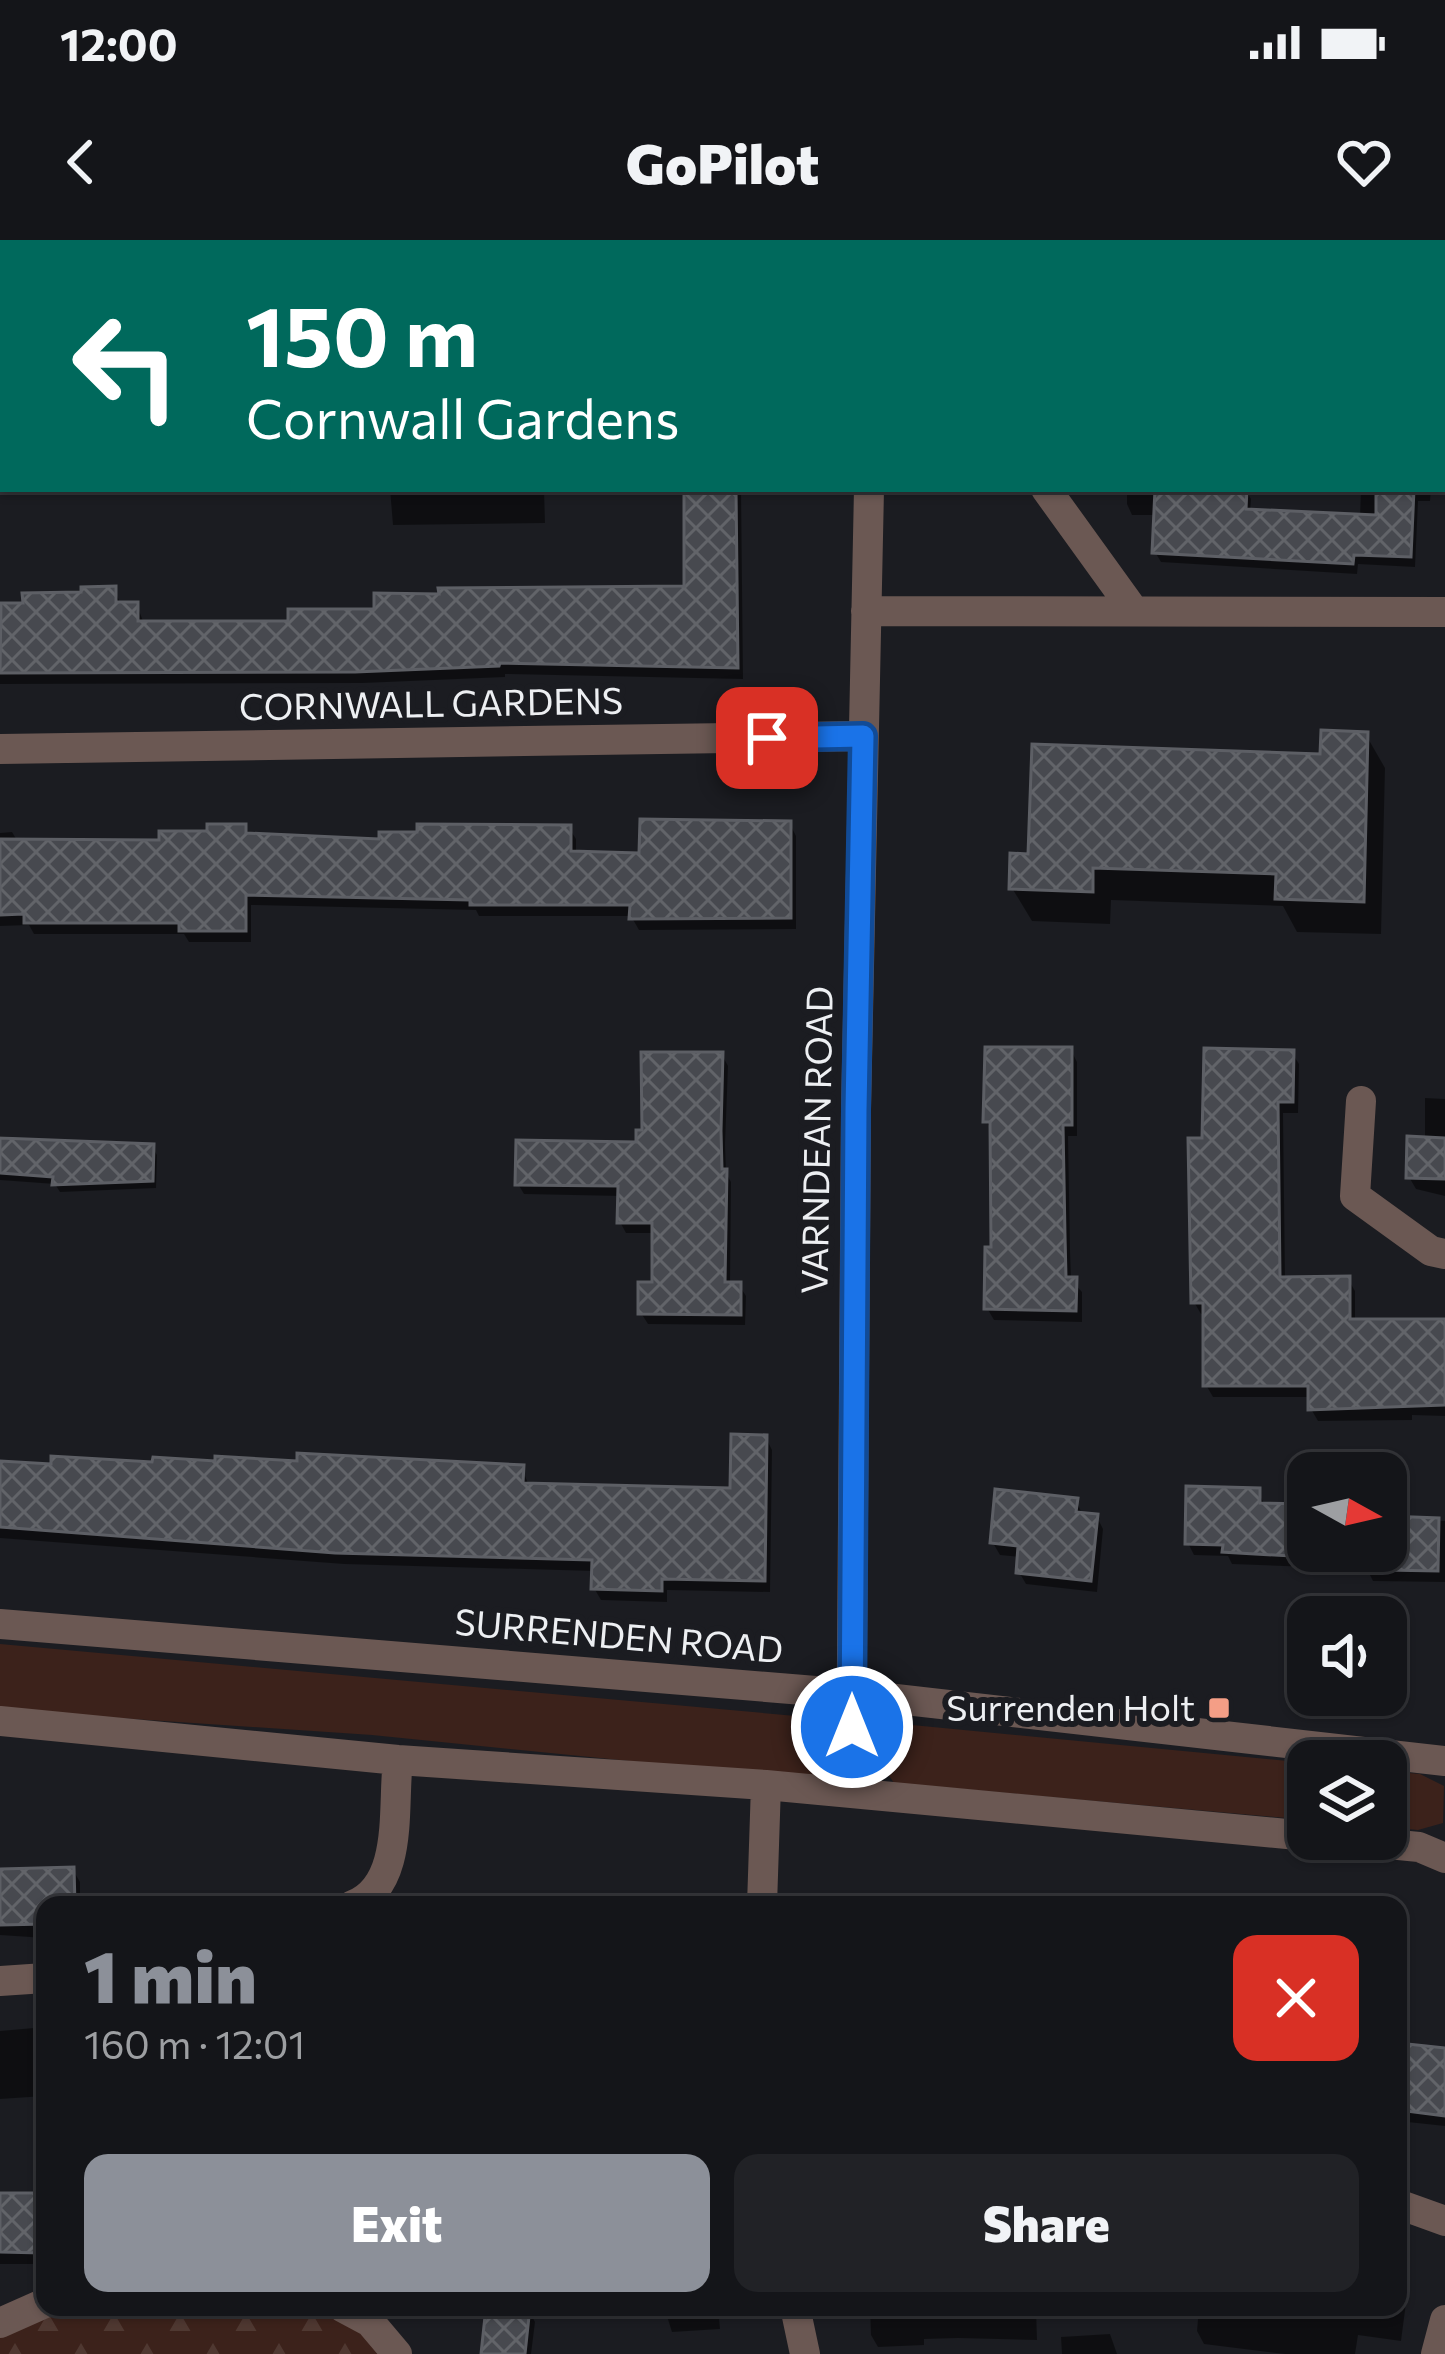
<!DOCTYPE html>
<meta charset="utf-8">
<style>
:root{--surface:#141519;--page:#212226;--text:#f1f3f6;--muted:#9d9fa2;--line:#333438;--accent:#8c9099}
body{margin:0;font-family:Commissioner,sans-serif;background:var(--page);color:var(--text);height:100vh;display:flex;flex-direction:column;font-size:45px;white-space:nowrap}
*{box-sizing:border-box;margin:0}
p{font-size:39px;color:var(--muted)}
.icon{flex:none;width:66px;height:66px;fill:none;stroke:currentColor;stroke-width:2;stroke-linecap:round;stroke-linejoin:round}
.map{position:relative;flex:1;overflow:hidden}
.drawer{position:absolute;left:36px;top:1656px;width:1371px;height:420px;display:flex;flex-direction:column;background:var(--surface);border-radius:24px;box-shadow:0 3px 9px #0004,0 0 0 3px var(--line)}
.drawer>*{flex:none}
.hud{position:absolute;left:0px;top:0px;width:1446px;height:252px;box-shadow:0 3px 9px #0004,0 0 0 3px var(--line);background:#00695c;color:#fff;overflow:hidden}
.needle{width:78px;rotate:98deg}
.controls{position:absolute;left:1287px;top:1212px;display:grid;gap:24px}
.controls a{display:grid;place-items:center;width:120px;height:120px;border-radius:24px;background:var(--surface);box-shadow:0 3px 9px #0004,0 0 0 3px var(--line);font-size:60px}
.pin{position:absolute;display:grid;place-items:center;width:102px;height:102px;color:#fff;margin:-51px;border-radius:24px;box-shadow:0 6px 18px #0006}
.me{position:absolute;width:132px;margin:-66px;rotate:0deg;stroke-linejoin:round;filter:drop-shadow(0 0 9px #0008)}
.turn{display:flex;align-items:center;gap:42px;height:252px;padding:0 48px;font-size:54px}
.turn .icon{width:156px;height:156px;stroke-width:2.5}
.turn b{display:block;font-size:84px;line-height:102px}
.round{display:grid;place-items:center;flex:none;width:126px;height:126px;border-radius:24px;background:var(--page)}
.headline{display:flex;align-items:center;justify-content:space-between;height:204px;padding:0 48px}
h1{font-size:72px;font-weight:800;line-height:90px;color:var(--accent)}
.primary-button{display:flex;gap:24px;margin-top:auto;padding:24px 48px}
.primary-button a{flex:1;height:138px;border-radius:24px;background:var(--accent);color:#fff;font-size:48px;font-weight:800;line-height:138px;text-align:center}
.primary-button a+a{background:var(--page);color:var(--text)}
.status{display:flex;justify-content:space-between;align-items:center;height:84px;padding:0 60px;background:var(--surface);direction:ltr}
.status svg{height:33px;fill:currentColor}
header{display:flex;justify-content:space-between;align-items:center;height:156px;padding:0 48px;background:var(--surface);font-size:54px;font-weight:800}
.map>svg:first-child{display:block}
.grass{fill:#3c221b}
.forest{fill:url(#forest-firs)}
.shadow{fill:#0007}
.building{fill:url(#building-cross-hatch);stroke:#5d5f65;stroke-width:3}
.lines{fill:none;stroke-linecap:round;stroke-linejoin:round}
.minor{stroke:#6b5853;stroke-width:30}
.route-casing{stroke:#114b97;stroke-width:30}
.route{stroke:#1a73e8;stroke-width:21}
.poi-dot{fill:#f49e86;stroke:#1b1c21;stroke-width:4.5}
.labels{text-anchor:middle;stroke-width:12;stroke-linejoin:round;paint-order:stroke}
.street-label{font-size:36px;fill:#edeff2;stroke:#1b1c21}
.poi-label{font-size:36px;fill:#edeff2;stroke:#1b1c21;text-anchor:end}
</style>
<div class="status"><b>12:00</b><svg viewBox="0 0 49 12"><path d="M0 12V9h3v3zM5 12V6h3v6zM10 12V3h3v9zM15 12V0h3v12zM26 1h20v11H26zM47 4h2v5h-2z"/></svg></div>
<header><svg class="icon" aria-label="back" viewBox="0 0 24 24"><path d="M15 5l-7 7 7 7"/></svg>GoPilot<svg class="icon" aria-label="heart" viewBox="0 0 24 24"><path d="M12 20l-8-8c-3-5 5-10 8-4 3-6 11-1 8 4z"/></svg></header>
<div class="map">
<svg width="1445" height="2114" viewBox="0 0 1445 2114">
<defs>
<pattern id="forest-firs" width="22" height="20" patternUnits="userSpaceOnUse" patternTransform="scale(3)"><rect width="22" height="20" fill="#3c221b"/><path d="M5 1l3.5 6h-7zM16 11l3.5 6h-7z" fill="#4f3831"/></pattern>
<pattern id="building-cross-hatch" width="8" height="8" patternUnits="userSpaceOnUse" patternTransform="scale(3)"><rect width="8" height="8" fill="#47494f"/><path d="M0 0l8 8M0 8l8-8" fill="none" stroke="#626469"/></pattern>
</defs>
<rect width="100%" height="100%" fill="#1b1c21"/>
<path class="grass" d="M0 1404 818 1478 829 1503 824 1528 808 1539 372 1495 0 1470Z
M912 1485 1308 1523V1580L894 1543 881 1524 887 1498Z
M1386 1531 1420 1534 1444 1546 1443 1583 1418 1590 1386 1587Z"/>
<path class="forest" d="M45 2067H342L397 2114H0V2083Z"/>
<path class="shadow" d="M584 0H736L738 3H584Z
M1021 0H1197V3H1021Z
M1443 29 1445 33V98H1443Z
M390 249H544L545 283 393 285Z
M688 249H741L743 439 505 434V437L363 443 0 444V366H26L114 349 121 365H137L144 384H291L377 372 687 349Z
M1127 249H1245L1251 259 1250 272 1360 277 1361 249H1431L1430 261H1418L1415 327 1358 324 1357 334 1161 322 1155 312 1157 275H1132L1127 264Z
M1366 495 1385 528 1381 694 1297 692 1283 666 1111 660 1110 684 1032 681 1012 648 1031 617 1323 517Z
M790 584 796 596V689L639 690 631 676H479L476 670 251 665V702H189L184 694H34L29 685 0 686V593L12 592 18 602 162 603 244 587 249 596 382 602 569 588 576 599V614L642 616Z
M1071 810 1077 822V896H1068L1070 1010 1071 1040 1082 1052V1082L994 1080 987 1068 994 1010 993 892 986 881Z
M1292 813 1299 824 1298 873H1283L1285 1040 1348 1039 1355 1051V1082L1445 1083V1176L1412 1175V1180L1318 1181 1311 1169V1157H1213L1206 1145V1073L1201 1074 1194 1062 1205 901Z
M722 815 728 826 725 904 726 933 731 942 730 1045H739L746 1056 745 1085 648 1084 641 1073 655 1045V993H626L620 982 621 956 524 954 518 944 639 905Z
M1425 858 1445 859V956L1416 949 1409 937 1425 900Z
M0 896 13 897 16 902 152 907 157 915 156 948 60 952 55 944 0 940Z
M766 1198 772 1210 770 1352 667 1350V1362L601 1360 594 1348V1331L344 1324 0 1298V1224L522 1228 529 1246 733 1251Z
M1258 1251 1265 1266 1308 1267V1311H1386V1279L1445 1281V1342L1373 1341 1367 1329 1232 1324 1228 1316 1194 1315 1188 1303Z
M1076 1260 1083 1276 1097 1277 1103 1289 1097 1352 1026 1344 1019 1332 1020 1317 1000 1315 993 1303Z
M0 1629 73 1630 80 1642V1665H45V1698L0 1695Z
M45 1787V1856L0 1859V1791Z
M1398 1793 1409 1807 1445 1811V1886L1398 1881Z
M0 1956H40L45 1964V2024H0Z
M1398 2028 1409 2040 1401 2101 1358 2095 1355 2114H1285L1204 2104 1197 2091 1199 2067H1398Z
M484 2067H527L535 2082 531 2114H484L488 2073Z
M664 2067H718L720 2089 672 2092Z
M870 2067H1036L1037 2100 958 2098 924 2099V2105L878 2107 871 2095Z
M1110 2094 1117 2114H1062L1061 2097Z"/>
<path class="building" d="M684 249H736L738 428 500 423 499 426 355 432 0 433 1 363H23L22 353 81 352V347L116 346V362H138V381H288V369H374V353L439 354 438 348 684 346Z
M1155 249H1247L1246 269 1376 275V249H1414L1411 317 1354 315 1353 324 1152 313Z
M1321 490 1368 492 1364 662 1275 659 1276 634 1093 628V652L1009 649 1010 613 1028 614 1032 504 1320 514Z
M640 579 791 581V678L629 679 630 665H470V660L246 655V691H179V683H24V674L0 675V599L159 600V591H207V584H246V593L379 599V592H417V584L571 585V611L639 613Z
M985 807H1072V885H1063L1065 996 1066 1037H1077L1076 1071 984 1069 985 1007H991L990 882H983Z
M1204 808 1294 810 1293 862H1278L1280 1037 1350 1036V1079H1445V1165L1308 1170V1146H1203V1063H1191L1188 898H1202Z
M641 812H723L721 891 722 929H727L725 1042H741V1075L638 1074V1042H652V983H617L618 946 515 945 516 900 636 902V890H642Z
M1407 896 1445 898V939L1406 938Z
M0 898 154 904 153 941 52 945 53 937 0 933Z
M731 1194 767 1195 765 1341 662 1339V1351L591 1349 592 1320 335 1313 0 1287V1221L51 1224V1216L152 1222 153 1217 215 1221V1216L297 1221V1213L524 1225 523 1243 730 1248Z
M1186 1246 1260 1248V1263L1308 1264V1317L1222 1312 1223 1305 1185 1304Z
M995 1249 1078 1258 1076 1272 1098 1274 1091 1341 1016 1333 1018 1306 990 1303Z
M1386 1276 1439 1278 1438 1331 1386 1330Z
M74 1627 75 1665H45V1684L0 1685V1629Z
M1398 1803 1445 1808V1876L1398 1870Z
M0 1953H42L41 2013 0 2012Z
M486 2067H530L525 2114H481Z"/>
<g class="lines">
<path class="minor" d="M848 0V3
M1046 249 1134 371
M866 371 1445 372
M0 509 863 496
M1361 861 1355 956 1431 1011 1445 1014
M0 1384 852 1454 1445 1521
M0 1481 398 1520 766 1545 1308 1596
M851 1552 856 870 869 249
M1337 1599 1419 1607 1445 1618
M353 1665C405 1645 392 1565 398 1520
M762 1665 766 1545
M0 1741 45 1738
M1398 1964 1445 1981
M342 2067 370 2082 397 2114
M795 2067 805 2114
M0 2083 45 2063
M1436 2114 1445 2080"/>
</g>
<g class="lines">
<defs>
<path id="route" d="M767 498 863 496 856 870 852 1487"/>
</defs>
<use href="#route" class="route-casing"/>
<use href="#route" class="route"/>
</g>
<rect class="poi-dot" x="1207" y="1456" width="24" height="24" rx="6"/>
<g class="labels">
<g class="street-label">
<text transform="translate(431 464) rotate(-1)" y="13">CORNWALL GARDENS</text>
<text transform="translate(817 900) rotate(-89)" y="13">VARNDEAN ROAD</text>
<text transform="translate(619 1396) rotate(5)" y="13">SURRENDEN ROAD</text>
</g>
<g class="poi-label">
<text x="1195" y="1481">Surrenden Holt</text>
</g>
</g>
</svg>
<div class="controls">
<a><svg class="needle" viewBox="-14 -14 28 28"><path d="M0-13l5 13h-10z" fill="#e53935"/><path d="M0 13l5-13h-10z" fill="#9d9fa2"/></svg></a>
<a><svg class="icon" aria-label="sound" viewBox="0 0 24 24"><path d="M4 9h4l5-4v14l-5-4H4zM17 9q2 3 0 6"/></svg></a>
<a><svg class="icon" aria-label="layers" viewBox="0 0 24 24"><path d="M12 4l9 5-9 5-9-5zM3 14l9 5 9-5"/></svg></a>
</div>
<div class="pin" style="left:767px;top:498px;background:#d93025"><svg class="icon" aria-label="arrive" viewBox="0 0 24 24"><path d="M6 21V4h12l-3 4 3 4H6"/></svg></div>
<svg class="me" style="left:852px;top:1487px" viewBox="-20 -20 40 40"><circle r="17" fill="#1a73e8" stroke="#fff" stroke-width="3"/><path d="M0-11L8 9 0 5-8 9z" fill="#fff"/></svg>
<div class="hud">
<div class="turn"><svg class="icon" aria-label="left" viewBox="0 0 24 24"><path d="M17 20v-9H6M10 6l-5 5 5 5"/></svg><div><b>150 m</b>Cornwall Gardens</div></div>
</div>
<section class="drawer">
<div class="headline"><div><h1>1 min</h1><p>160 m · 12:01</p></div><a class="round" style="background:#d93025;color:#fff"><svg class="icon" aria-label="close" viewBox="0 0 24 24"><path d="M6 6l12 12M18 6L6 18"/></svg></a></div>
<div class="primary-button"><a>Exit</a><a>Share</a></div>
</section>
</div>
